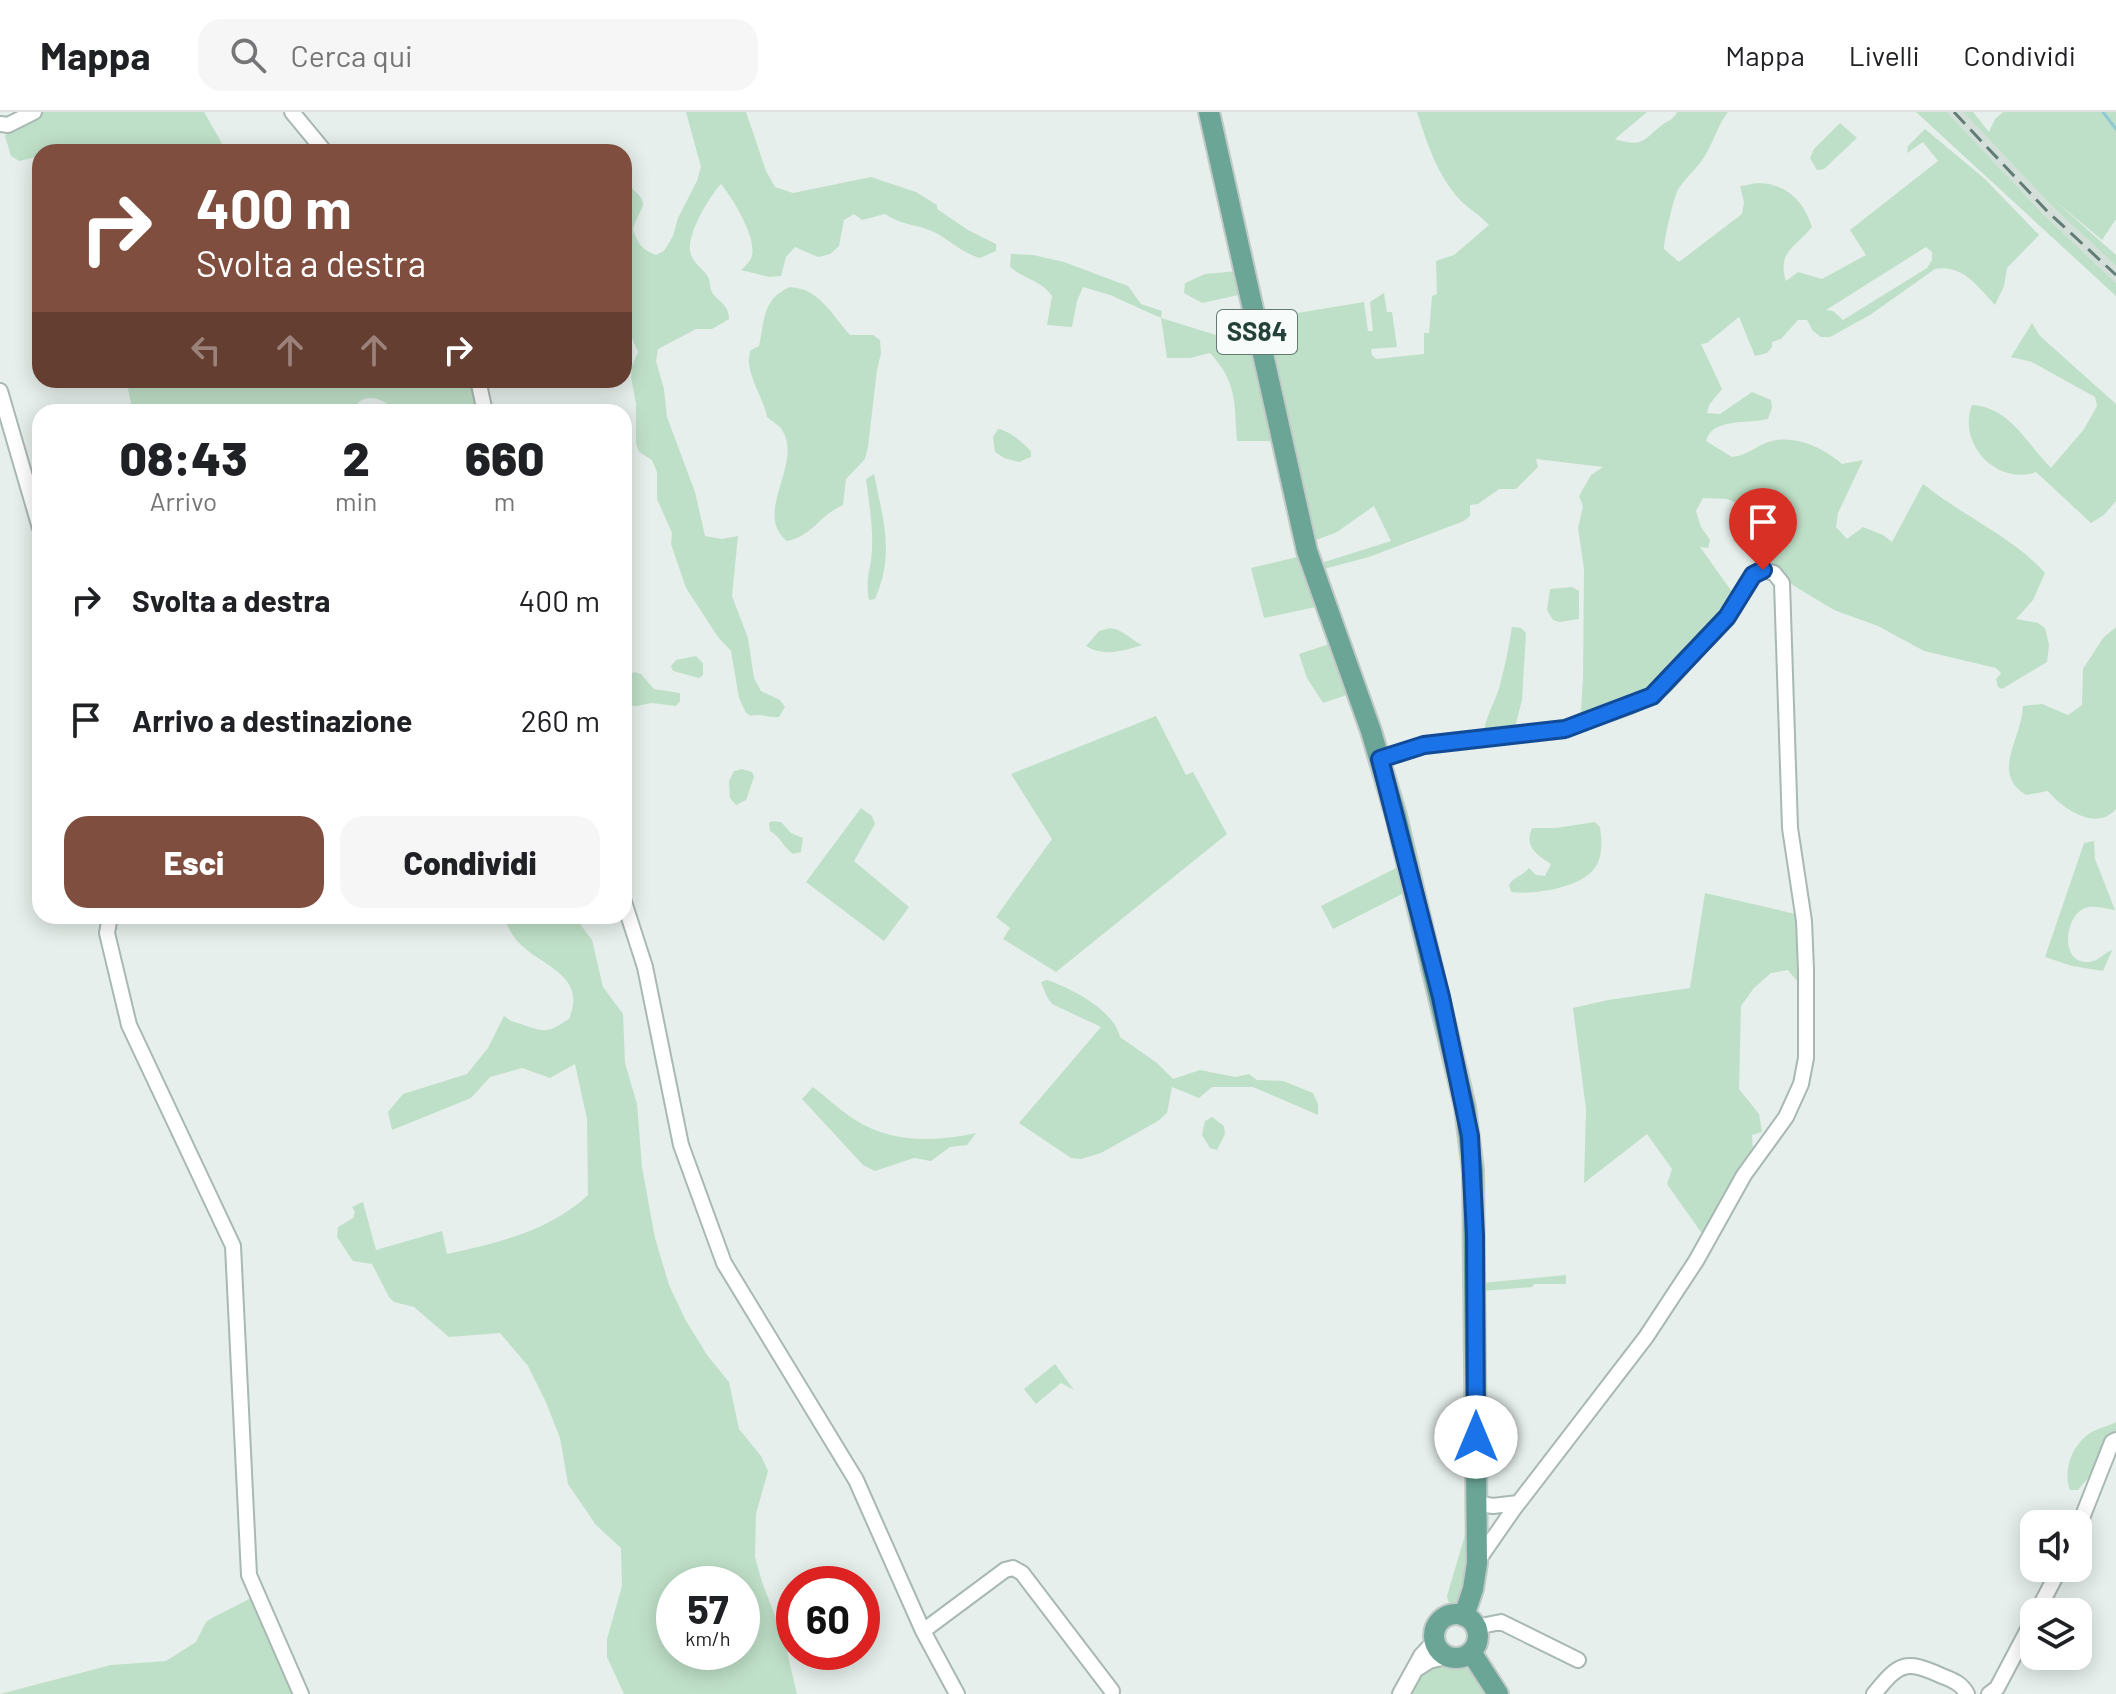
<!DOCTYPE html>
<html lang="it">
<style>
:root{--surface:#fff;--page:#f6f6f6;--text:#202124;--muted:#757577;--line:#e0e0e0;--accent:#7f4e3f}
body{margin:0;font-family:Barlow,sans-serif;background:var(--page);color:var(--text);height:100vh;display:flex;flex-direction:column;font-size:30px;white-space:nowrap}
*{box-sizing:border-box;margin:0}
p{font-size:26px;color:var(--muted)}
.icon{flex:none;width:44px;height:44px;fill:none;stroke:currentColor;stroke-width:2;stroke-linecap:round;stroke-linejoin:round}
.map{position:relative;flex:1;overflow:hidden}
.details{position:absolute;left:32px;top:292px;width:600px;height:520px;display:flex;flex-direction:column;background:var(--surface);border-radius:24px;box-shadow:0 4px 20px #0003}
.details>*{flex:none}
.top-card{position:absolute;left:32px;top:32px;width:600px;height:244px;border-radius:24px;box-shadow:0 4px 20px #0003;background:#7f4e3f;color:#fff;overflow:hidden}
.tools{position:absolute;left:2020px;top:1398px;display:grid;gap:16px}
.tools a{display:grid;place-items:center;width:72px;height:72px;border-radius:16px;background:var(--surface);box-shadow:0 4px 20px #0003;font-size:40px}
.speed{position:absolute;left:656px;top:1454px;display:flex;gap:16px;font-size:40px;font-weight:700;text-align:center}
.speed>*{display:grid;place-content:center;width:104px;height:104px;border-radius:50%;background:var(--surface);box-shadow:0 4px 20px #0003;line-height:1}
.speed small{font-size:20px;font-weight:400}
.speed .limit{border:12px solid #d22;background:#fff;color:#111}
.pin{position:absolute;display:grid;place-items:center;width:68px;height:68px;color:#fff;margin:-82px -34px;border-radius:50% 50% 50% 0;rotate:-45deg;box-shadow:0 0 8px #0007}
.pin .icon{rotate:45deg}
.me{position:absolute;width:88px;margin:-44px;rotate:0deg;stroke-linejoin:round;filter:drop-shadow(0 0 6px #0008)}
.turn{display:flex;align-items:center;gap:28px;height:168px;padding:0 32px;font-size:36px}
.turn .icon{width:104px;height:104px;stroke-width:2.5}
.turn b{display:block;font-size:56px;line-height:68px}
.lanes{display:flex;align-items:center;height:76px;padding:0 32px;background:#0003;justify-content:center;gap:40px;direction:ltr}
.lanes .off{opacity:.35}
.eta{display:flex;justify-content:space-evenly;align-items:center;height:136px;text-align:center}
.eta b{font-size:48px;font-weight:800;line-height:56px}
.primary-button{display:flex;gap:16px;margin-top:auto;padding:16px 32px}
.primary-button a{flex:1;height:92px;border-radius:24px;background:var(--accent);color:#fff;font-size:32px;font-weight:800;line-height:92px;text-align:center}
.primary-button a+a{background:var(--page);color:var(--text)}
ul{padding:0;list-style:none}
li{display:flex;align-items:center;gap:24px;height:120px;padding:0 32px}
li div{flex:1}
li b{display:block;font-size:30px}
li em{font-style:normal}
header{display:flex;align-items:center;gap:48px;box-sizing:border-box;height:112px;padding:0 40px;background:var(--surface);border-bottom:2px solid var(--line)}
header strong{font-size:38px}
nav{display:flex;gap:44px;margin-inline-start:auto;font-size:28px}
.search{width:560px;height:72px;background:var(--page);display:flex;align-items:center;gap:20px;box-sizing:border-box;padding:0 28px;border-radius:24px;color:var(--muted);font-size:30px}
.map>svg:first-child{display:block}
.built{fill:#d4dfda}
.green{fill:#bfe0c8;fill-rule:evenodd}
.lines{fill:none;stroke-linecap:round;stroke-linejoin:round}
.stream{stroke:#8ec9d4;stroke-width:3}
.minor-casing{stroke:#a8b8b2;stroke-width:18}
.tertiary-casing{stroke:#a8b8b2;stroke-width:20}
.primary-casing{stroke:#c2cac8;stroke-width:24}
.minor{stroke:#fff;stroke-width:14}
.tertiary{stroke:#fff;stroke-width:16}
.primary{stroke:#6aa596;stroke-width:20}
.rail{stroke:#5f7d75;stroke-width:3;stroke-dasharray:16 8;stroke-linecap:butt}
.route-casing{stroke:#114b97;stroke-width:20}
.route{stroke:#1a73e8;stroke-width:14}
.labels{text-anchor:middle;stroke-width:7;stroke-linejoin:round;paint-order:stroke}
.shield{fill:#f7fbf9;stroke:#637a73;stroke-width:2}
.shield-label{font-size:26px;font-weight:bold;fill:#24423a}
</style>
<header>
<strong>Mappa</strong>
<div class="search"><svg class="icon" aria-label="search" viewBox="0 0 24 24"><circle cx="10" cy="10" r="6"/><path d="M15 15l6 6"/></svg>Cerca qui</div>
<nav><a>Mappa</a><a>Livelli</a><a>Condividi</a></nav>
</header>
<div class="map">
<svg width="2116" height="1582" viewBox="0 0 2116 1582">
<rect width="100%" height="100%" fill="#e6efeb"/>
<path class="built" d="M1947 0H1963L2052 94 2116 154V171L2043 102Z"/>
<path class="green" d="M17 0H204L227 40H85L80 34 70 33 40 40V44L19 49 11 44 5 24Z
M686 0H746L766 59 775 75 793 81 871 65 916 80 937 93V97L968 118 996 132V139L980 146C962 141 950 128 934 120 917 112 900 113 885 102L862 108 854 102 844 108 839 134 830 142 818 145 795 135 786 145 781 164 769 165 741 158C746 153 751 149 752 143 756 124 733 87 721 72 709 85 688 120 690 139 692 151 703 156 708 165 711 170 709 176 713 182 721 191 729 194 729 207L712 217H696L658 237 656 249 664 277 667 305 695 380 705 424 722 427 738 424 732 484 748 526 754 566 761 579 780 588 785 595 779 605C769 606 762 601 751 604L746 601 739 586 731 539 718 525 686 476 671 432 672 421 657 387V360L652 348 639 340 636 331V292L631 265 632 254 638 240 632 226 624 221V73L626 71C654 95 641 90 633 117 637 131 642 138 656 143L664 139 673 124 678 106 697 69 701 55Z
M1417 0H1647L1615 27C1643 36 1643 28 1662 13 1669 8 1673 8 1677 0H1728C1718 13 1715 26 1707 40 1700 54 1688 63 1679 76 1674 83 1664 127 1664 137L1679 150 1742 102 1744 90 1740 74C1746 74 1753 71 1759 71 1788 72 1804 90 1812 115 1795 136 1777 139 1786 169L1798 160 1822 167 1866 143 1850 118 1938 49 1923 30 1907 41 1908 34 1925 17 1985 67 2039 123 2007 156 2004 174 1995 193C1978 175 1963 152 1935 157L1870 203 1830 225H1821L1813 219 1807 208H1798L1781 227 1772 230V235L1767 241 1755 244 1739 205 1707 231 1701 232 1722 277 1709 293 1707 301 1720 302 1752 280 1771 288 1772 296 1768 307C1748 312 1711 306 1706 329L1732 345C1745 343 1750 339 1761 333 1787 319 1822 334 1842 352L1863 348 1838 401 1836 415 1847 427 1863 415 1883 423 1892 430 1923 372 1926 374C1964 405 2012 424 2045 461L2033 488 2016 507 2038 511 2045 516 2049 533 2047 550 2002 577 1998 575 1996 567 2001 561 1996 556 1924 539 1878 514 1834 498 1796 475 1758 448 1737 391 1727 387 1703 386 1696 399 1701 415 1710 428 1708 436 1700 435 1735 484C1717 512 1672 569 1643 584 1621 595 1596 602 1573 610L1581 599 1583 567 1584 457 1578 416 1583 394 1579 384 1591 363 1603 355 1536 347 1538 355 1516 377H1499L1478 392 1470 393V404L1464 409 1369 445 1320 458 1318 452 1391 429 1374 394 1337 420 1311 430 1261 207 1364 190 1368 219H1373L1370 190 1384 181 1387 200H1392L1397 235 1371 237 1372 243 1376 247 1424 242V221H1429L1432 184 1437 182 1436 149 1454 143 1489 113C1480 103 1469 97 1460 88 1437 63 1427 31 1417 0ZM1926 135 1932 140V148L1927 156 1843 208 1833 199 1826 198Z
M1916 0H1947L2043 102 2116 171V184Z
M1963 0H1973L1989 20 1995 7 2003 0H2116V107L2102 128 2054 88 2116 143V154L2052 94Z
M1840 11 1857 26 1824 57 1817 58 1810 46 1814 37Z
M1011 142 1033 143 1064 150 1128 174 1141 192 1162 199 1161 206 1255 235 1274 329H1237C1234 292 1238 271 1210 241L1190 246H1167L1161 206 1110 183 1083 175 1077 189 1072 215 1047 213 1052 184C1041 168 1024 167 1010 155Z
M1238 159 1243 182 1202 191 1184 181 1185 171 1205 162Z
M790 175C820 177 831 202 850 223H873L880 228 881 241 877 258 868 335 865 347 846 367 843 393C818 404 813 424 787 429 752 401 804 352 782 318 780 313 771 309 767 305 764 286 742 257 751 238L759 234C765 208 762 187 790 175Z
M2032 211 2040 224 2116 292V389L2104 403 2091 411 2036 360C1996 374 1957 331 1972 293 2010 295 2027 332 2051 356L2084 317 2097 294 2095 285 2032 250 2011 245Z
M126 268H471L476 300H396C384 285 361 278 352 300H133Z
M998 317C1010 319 1022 330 1031 339V345L1019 350 1004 346 995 340 993 325Z
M874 362C883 407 895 442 875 487L869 488C865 463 871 460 872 437 873 414 869 390 866 367Z
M1297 445 1316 495 1264 506 1251 456Z
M1572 475 1579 479V507L1560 510 1553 508 1547 498 1550 477Z
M1512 515 1521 516 1526 521 1522 588 1514 619 1484 622C1484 608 1496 588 1500 573 1505 554 1509 534 1512 515Z
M2116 515V697C2096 720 2063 697 2048 679L2026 683C1990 661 2022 627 2023 594L2042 592 2068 603 2082 593 2083 557 2103 526Z
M1110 516C1125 518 1129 527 1142 533 1124 539 1103 545 1086 534L1099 519Z
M1329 532 1347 583 1323 591 1307 566 1299 542Z
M696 544 703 551V563L699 566 673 559 671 554 676 548Z
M634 560 641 562 654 577 680 581V589L676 594 652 591 636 594 624 593V567Z
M1156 604 1186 663 1193 660 1227 722 1056 860 1003 827 1010 816 996 805 1052 727 1011 662Z
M742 657 752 660 754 665 746 688 736 693 730 686 729 669 734 659Z
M861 696 872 704 875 712 854 749 909 795 884 829 806 770Z
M772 709 781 710 791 721 803 726 801 740 793 742C783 735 781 725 770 719L769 711Z
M1595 710 1600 715C1602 729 1603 746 1594 757 1580 776 1533 783 1511 780L1509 773C1513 765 1523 764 1529 756L1536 763 1545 764 1551 752C1536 742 1524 735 1532 716H1556Z
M2094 729 2095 747 2115 798C2105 797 2093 792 2083 797 2064 807 2060 852 2089 850 2099 849 2104 841 2112 838L2103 859 2072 854 2045 845 2084 731Z
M1398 755 1404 781 1333 817 1321 794Z
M1705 781 1800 803 1802 875 1788 858 1771 861 1754 876 1741 894 1739 977 1759 1002 1762 1020 1752 1023 1753 1039 1703 1123 1667 1072 1672 1057 1647 1022 1584 1071 1586 997 1573 896 1608 888 1690 876Z
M502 804H574L592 828 603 875 623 902 625 951 637 992 642 1055 655 1126 669 1173 685 1207 707 1243 729 1270 739 1317 761 1344 768 1359 756 1402 755 1445 762 1470 784 1527 797 1582H624L607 1545V1527L622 1474 621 1436 596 1413 568 1372 560 1326 545 1288 528 1254 500 1221 449 1225 414 1195 394 1190 389 1185 372 1152 353 1149 337 1125 338 1115 353 1106 355 1100 352 1095 363 1090 376 1138 442 1119 447 1142C497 1131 550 1119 588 1083L587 1007 575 952 550 966 522 956 490 965 471 986 392 1018 388 1000 403 982 467 962 488 936 504 904C510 909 514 910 521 912 546 921 547 921 569 907 587 863 544 856 519 831 512 824 507 812 502 804ZM674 1472H742V1540H674Z
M1047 868C1071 876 1114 898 1120 925L1157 951 1173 967 1200 958 1235 965 1249 962 1257 968 1283 969 1313 981 1318 992V1003L1253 975H1212L1199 986 1172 975 1167 1001 1158 1009 1101 1041 1081 1047 1071 1046 1019 1011 1101 915 1052 892 1047 885 1041 870Z
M813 975C829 987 846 1004 864 1013 898 1031 940 1029 976 1021L967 1033 950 1035 931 1049 914 1046 875 1059 863 1053 802 987Z
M1212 1005 1224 1014 1225 1022 1217 1038 1210 1036 1202 1023 1205 1009Z
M1566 1163V1172H1534L1532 1175 1482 1179V1171Z
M1055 1252 1074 1278 1061 1271 1036 1292 1024 1277Z
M2116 1310V1344L2093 1360 2078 1378H2070C2063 1360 2071 1336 2086 1324 2094 1317 2107 1315 2116 1310Z
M1468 1413 1470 1476 1464 1492 1455 1494 1448 1489 1447 1484Z
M253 1485 297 1582H0L111 1553 166 1549 196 1530 206 1510 212 1506Z
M1443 1551C1471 1552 1474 1560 1488 1582H1408L1423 1559Z"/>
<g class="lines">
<path class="stream" d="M2103 0 2116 17"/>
<defs>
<path id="minor" d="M292 0 325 40
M0 12 8 13 34 0
M478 268 485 300
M0 279 40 416
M1380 647 1424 633 1565 617 1630 594 1652 584 1665 573 1727 505 1753 463 1763 458 1774 461 1782 471 1790 716 1804 809 1806 858V946L1801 972 1786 1005 1744 1063 1696 1149 1646 1225 1513 1398 1479 1447
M624 790 645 855 681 1033 724 1151 856 1368 923 1519 957 1582
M110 804 107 821 129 913 233 1134 249 1463 301 1582
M1475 1391 1493 1394 1518 1391
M2078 1416 2112 1330 2116 1328
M2037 1500 2060 1456
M1476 1515 1501 1510 1578 1548
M923 1519 1005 1458 1013 1456 1022 1461 1112 1579
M1874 1582C1899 1551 1905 1547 1942 1564 1953 1568 1962 1572 1967 1582
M1989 1582 1997 1576 2034 1506"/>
<path id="tertiary" d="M1418 1555 1429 1548 1445 1544
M1401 1582 1422 1544 1435 1530"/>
<path id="primary" d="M1209 0 1307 439 1371 619 1396 704 1465 995 1473 1059 1477 1451 1473 1477 1464 1504
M1434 1524a22 22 0 1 1 44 0a22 22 0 1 1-44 0Z
M1471 1540 1498 1582"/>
</defs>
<use href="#minor" class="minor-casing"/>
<use href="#tertiary" class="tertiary-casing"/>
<use href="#primary" class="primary-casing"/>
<use href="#minor" class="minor"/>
<use href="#tertiary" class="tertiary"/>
<use href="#primary" class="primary"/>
<path class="rail" d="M1954 0 2047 99 2116 163"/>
</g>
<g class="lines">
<defs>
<path id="route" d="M1476 1325 1475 1123 1470 1024 1441 885 1380 647 1424 633 1565 617 1652 584 1727 505 1753 463 1763 458"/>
</defs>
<use href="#route" class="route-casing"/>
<use href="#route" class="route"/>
</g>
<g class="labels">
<rect class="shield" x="1217" y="198" width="80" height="44" rx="6"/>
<g class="shield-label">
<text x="1257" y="229">SS84</text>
</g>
</g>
</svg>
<div class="tools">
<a><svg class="icon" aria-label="sound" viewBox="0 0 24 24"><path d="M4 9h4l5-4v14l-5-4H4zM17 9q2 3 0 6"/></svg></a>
<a><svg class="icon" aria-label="layers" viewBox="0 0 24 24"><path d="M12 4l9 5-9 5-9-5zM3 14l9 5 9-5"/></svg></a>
</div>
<div class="speed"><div>57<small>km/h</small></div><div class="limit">60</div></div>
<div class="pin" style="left:1763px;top:458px;background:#d93025"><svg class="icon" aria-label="arrive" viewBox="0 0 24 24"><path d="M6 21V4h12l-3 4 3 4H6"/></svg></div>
<svg class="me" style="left:1476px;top:1325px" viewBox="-20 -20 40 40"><circle r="19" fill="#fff"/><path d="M0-13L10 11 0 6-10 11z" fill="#1a73e8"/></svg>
<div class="top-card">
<div class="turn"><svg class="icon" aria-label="right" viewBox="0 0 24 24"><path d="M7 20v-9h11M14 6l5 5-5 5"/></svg><div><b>400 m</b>Svolta a destra</div></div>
<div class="lanes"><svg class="icon off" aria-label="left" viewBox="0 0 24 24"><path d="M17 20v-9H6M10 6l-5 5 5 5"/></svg><svg class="icon off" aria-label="ahead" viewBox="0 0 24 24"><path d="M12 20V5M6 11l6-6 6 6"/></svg><svg class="icon off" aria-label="ahead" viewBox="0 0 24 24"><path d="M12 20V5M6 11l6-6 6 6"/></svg><svg class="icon" aria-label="right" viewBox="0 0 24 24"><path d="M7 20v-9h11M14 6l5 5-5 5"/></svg></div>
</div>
<section class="details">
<div class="eta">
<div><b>08:43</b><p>Arrivo</p></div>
<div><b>2</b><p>min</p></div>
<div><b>660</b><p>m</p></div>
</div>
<ul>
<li><svg class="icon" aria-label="right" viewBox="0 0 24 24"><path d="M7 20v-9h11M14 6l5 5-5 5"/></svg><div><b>Svolta a destra</b></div><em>400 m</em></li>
<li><svg class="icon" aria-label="arrive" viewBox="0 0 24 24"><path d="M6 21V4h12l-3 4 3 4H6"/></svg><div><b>Arrivo a destinazione</b></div><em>260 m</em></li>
</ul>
<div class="primary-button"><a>Esci</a><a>Condividi</a></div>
</section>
</div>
